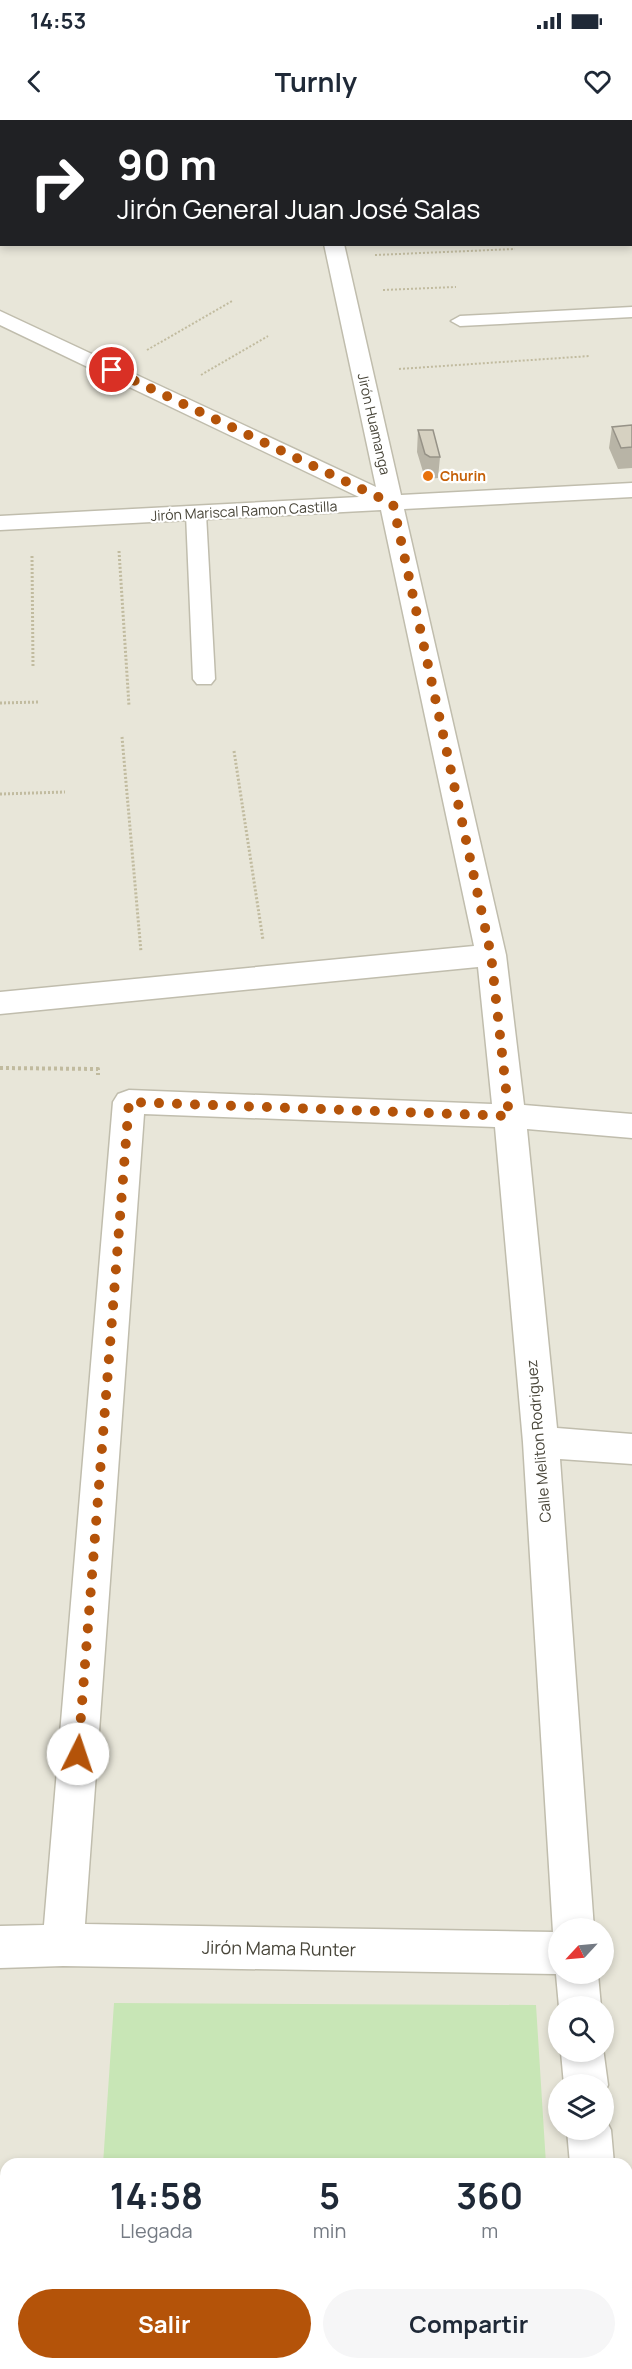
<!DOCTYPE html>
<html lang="es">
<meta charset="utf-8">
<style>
:root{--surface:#fff;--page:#f6f6f7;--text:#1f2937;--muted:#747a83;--accent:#b45309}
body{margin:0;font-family:Manrope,sans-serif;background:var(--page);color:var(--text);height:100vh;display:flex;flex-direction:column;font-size:22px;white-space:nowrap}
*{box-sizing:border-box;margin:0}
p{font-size:20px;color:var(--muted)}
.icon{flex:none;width:33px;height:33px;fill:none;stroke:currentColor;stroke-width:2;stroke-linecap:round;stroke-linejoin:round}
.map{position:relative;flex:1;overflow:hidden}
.panel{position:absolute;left:0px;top:2038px;width:633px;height:212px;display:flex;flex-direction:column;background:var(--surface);border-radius:18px 18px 0 0;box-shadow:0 3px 9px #0003}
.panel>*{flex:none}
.hud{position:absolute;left:0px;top:0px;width:633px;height:126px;box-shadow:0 3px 9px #0003;background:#202124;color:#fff;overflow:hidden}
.needle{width:39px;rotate:244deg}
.controls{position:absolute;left:548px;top:1798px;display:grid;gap:12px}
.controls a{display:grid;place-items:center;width:66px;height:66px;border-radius:50%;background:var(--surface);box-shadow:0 3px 9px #0003;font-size:30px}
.pin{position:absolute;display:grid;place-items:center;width:51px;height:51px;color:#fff;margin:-26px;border:3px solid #fff;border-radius:50%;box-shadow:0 2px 6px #0007}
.me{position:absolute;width:66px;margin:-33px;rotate:4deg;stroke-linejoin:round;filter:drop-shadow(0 0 4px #0008)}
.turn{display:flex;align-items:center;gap:21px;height:126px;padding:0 18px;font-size:27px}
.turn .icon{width:78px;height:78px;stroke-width:2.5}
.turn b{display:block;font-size:42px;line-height:51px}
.eta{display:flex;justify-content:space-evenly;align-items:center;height:102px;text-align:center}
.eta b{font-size:36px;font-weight:700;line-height:42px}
.primary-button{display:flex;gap:12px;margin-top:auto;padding:12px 18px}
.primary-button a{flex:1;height:69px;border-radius:36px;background:var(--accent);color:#fff;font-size:24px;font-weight:700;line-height:69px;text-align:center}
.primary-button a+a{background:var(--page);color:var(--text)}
.status{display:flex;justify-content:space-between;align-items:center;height:42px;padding:0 30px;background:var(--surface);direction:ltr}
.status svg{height:16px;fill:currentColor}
header{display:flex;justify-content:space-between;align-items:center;height:78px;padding:0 18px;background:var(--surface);font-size:27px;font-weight:700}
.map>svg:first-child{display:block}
.residential{fill:#e8e6d9;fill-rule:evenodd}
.green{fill:#c8e6b6}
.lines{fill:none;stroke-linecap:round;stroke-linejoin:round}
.service-casing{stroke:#c0bdad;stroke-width:3}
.minor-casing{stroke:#c0bdad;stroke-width:3}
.path-far2{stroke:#c1bb9f;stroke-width:2;stroke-dasharray:2 2;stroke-linecap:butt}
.path-far1{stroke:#c1bb9f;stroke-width:3;stroke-dasharray:2 2;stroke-linecap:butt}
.path{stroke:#c1bb9f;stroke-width:4;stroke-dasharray:3 3;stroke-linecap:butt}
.service{fill:#fff;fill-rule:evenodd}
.minor{fill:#fff;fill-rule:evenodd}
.wall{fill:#b8b4a6}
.building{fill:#d6d1c1;stroke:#969287;stroke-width:1.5}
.route{stroke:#b45309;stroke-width:10;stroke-dasharray:0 18}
.food-dot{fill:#e8710a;stroke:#fff;stroke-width:2}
.labels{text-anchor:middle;stroke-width:4.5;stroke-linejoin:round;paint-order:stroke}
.far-street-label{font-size:14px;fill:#484539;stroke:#fff}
.far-food-label{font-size:14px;font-weight:bold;fill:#c56008;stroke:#fff;text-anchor:start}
.street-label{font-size:15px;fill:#484539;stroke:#fff}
.near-street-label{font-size:18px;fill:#484539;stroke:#fff}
</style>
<div class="status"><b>14:53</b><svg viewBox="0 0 49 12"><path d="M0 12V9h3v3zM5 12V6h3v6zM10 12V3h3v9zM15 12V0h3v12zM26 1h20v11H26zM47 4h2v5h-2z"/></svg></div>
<header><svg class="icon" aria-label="back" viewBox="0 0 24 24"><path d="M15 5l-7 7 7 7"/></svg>Turnly<svg class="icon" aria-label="heart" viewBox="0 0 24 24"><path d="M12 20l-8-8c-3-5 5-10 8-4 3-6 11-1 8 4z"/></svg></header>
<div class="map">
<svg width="632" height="2249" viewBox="0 0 632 2249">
<rect width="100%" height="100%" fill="#f4f3eb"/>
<path class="residential" d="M0 0H632V2249H0ZM2 2H632V124H2ZM558 1809H603V1854H558ZM558 1887H603V1932H558ZM558 1965H603V2010H558ZM6 2044H627V2244H6Z"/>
<path class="green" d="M114 1883 536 1885 546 2044H103Z
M91 2244H559L560 2249H91Z"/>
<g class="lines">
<defs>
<path id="service" d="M632 187V197L460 206 451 201 460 196Z
M196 388 206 394 215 559 211 564H197L193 559 186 394Z"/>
<path id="minor" d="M296 0H314L315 2H296Z
M0 86H2V98H0Z
M324 124H344L401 375 632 363V377L404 389 506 835 524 985 632 994V1018L527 1009 557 1308 632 1314V1344L560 1339 594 1809H558V1854H598L601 1887H559L556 1854 63 1846 0 1848V1806L44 1805 113 982 118 974 129 970 492 984 478 847 0 894V872L474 826 381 390 0 410V396L359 377 0 205V191L376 367ZM144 994 495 1007 523 1322 553 1812 85 1804Z
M603 1928 608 1965 603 1977V1965H564L561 1932H603Z
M603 1994 611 2010 614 2044H570L567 2010H603Z
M627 2233 632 2249H584V2244H627Z"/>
</defs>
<use href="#service" class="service-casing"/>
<use href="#minor" class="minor-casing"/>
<path class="path-far2" d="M241 2 268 0
M389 2 416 0
M375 135 515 129
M383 170 456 167
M147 230 232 181
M399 249 590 236
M201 255 268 216"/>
<path class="path-far1" d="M119 431 129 586
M32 436 33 547
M0 583 40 582
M122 617 141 832
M234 631 263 820
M0 674 65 672"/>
<path class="path" d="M0 948 98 949V955"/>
<use href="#service" class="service"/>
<use href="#minor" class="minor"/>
</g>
<path class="wall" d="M505 0H629V2H506Z
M632 305V348L618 349 609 328 612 307Z
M418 310 440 337 438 358 429 359 424 355 417 332Z"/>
<path class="building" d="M632 305V327L621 328 612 307Z
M418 310H433L440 337H430L425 334Z"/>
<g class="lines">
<path class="route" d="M78 1634 129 982 509 996 491 835 393 384 112 250"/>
</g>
<circle class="food-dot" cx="428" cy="356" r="6"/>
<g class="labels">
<g class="far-street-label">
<text transform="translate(374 304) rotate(77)" y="5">Jirón Huamanga</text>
<text transform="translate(244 391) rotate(-3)" y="5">Jirón Mariscal Ramon Castilla</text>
</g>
<g class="far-food-label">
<text x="440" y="361">Churin</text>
</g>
<g class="street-label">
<text transform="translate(539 1321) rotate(-95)" y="5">Calle Meliton Rodriguez</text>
</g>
<g class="near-street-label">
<text transform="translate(279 1829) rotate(1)" y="6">Jirón Mama Runter</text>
</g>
</g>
</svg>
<div class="controls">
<a><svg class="needle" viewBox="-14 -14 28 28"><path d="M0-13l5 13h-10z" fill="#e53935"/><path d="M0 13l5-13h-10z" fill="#747a83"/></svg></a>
<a><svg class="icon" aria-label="search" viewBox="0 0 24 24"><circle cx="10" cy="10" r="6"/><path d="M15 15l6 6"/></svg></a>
<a><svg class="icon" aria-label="layers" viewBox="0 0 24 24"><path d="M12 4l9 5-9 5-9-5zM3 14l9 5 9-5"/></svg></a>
</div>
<div class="pin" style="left:112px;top:250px;background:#d93025"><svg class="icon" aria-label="arrive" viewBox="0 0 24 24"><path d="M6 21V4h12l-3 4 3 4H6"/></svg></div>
<svg class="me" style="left:78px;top:1634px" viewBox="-20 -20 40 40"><circle r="19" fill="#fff"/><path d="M0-13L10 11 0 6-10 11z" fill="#b45309"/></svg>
<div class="hud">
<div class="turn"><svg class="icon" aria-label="right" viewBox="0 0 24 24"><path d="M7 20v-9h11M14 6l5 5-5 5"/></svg><div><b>90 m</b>Jirón General Juan José Salas</div></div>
</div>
<section class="panel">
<div class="eta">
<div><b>14:58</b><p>Llegada</p></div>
<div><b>5</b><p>min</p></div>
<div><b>360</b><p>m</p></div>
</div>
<div class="primary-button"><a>Salir</a><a>Compartir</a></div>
</section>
</div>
